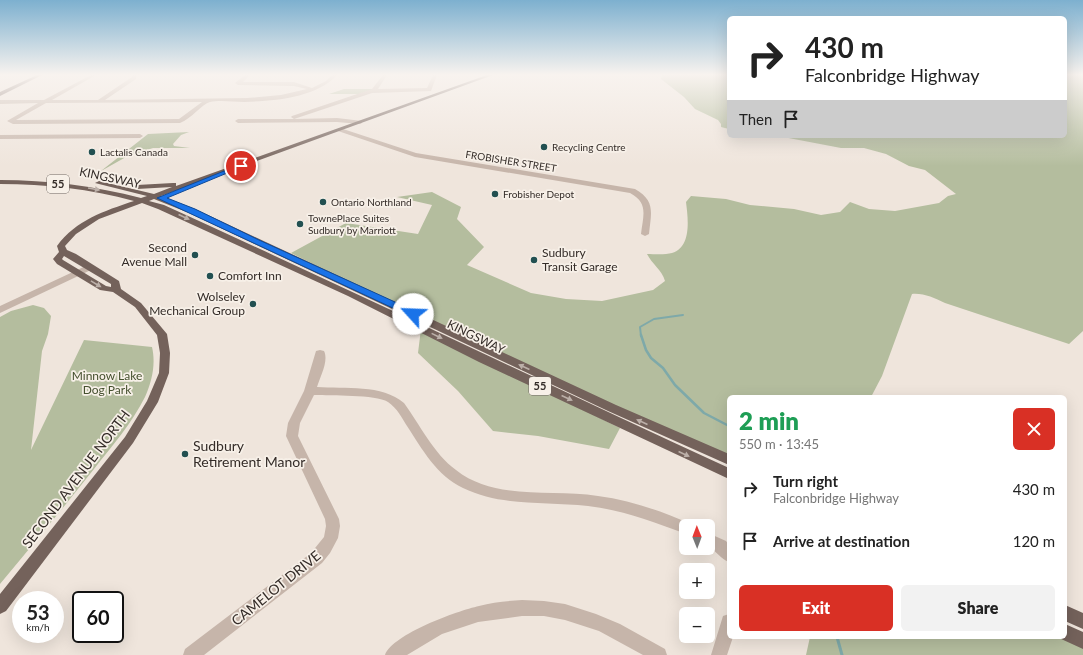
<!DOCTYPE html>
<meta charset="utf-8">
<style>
:root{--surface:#fff;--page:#f2f2f2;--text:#222;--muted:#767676;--accent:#d93025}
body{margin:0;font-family:Lato,sans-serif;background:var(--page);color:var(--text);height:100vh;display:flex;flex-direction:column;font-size:15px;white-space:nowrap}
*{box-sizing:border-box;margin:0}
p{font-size:13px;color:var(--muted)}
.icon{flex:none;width:22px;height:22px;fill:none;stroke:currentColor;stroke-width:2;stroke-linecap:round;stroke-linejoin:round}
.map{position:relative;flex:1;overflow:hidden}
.sheet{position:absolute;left:727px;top:395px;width:340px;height:244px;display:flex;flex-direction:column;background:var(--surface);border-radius:6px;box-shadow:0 4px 16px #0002}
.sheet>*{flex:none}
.banner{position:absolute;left:727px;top:16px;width:340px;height:122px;border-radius:6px;box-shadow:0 4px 16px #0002;background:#fff;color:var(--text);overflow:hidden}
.needle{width:26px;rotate:359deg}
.tools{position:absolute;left:679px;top:519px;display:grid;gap:8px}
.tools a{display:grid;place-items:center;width:36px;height:36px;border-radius:6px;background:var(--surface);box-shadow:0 4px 16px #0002;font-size:20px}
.speed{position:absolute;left:12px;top:591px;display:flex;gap:8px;font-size:20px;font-weight:700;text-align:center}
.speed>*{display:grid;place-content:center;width:52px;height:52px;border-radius:50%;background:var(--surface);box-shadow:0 4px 16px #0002;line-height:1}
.speed small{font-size:10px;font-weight:400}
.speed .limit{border:2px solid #111;border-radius:6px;background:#fff;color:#111}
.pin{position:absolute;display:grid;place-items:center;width:34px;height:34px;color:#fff;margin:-17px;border:2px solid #fff;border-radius:50%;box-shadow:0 1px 4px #0007}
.me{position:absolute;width:44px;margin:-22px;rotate:295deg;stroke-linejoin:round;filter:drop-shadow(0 0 3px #0008)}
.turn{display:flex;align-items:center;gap:14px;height:84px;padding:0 12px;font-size:18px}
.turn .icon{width:52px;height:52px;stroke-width:2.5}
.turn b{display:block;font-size:28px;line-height:34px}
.then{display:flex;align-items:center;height:38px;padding:0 12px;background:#0003;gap:8px;font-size:15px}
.round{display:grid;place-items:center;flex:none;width:42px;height:42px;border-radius:6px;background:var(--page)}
.summary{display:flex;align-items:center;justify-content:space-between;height:68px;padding:0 12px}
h1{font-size:24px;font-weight:800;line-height:30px;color:#1e9e55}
.button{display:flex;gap:8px;margin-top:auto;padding:8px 12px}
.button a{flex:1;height:46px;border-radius:6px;background:var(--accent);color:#fff;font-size:16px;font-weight:800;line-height:46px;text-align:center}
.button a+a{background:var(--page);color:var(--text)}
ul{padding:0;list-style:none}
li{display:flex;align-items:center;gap:12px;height:52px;padding:0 12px}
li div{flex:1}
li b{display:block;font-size:15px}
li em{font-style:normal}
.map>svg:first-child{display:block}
.green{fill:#b4bd9e}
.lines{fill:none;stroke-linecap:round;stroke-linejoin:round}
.stream-far2{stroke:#7ea9a9;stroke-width:2}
.stream-far1{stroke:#7ea9a9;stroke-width:2.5}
.stream{stroke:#7ea9a9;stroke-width:3}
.minor{fill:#c6b5aa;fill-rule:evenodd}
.major{fill:#74625b;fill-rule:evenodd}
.oneway{fill:#bcb0a9}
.route{fill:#1a73e8;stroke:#114b97}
.poi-dot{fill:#225051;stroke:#f7f0e8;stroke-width:1.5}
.labels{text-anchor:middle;stroke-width:3.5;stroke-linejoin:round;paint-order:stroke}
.far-poi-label{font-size:10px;fill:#342c28;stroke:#f7f0e8;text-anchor:start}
.far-street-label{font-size:10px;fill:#342c28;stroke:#f7f0e8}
.shield{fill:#f7f0e8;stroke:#6e6762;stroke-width:1}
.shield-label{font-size:11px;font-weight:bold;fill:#342c28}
.street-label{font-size:12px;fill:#342c28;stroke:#f7f0e8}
.poi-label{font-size:12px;fill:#342c28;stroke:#f7f0e8;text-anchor:end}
.park-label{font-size:12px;fill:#45502f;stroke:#f7f0e8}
.near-poi-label{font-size:14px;fill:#342c28;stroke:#f7f0e8;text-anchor:start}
.near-street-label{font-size:14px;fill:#342c28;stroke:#f7f0e8}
</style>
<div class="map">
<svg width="1083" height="655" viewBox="0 0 1083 655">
<rect width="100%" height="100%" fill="#efe5dc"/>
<path class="green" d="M662 75H729V129L721 127V124L718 120 695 109 684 97 661 79Z
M1065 75H1083V331L1069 344 945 303C934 298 924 293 912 294L882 376 871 397H729V460L390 303 291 253 346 223 418 234 432 205 397 197 432 192 461 207 457 219 484 247 467 265 531 293 566 299 602 301 653 290 665 281C662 270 652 264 647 254 654 254 665 255 672 253 692 247 688 218 686 202L691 196 726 199 750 205 794 209 821 215 840 212 850 202 869 209 895 211 939 203 948 196 956 194 925 170 909 166 886 154 864 148H841L778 136H1065Z
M344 89H375L362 94H329Z
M189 132 181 135 173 144 174 146 190 148H153L126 157 101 171 148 134Z
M33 305 44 308 51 316 48 334 42 351 31 450 84 340 152 347C156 364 152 381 145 397 132 423 112 446 94 469 63 508 32 546 0 584V317L11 311Z
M421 329 620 428 609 449 538 436 493 431 458 391 418 353Z
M810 637H1065L1083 641V655H806Z"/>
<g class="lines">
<path class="stream-far2" d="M641 336 640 327 654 319 683 315"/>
<path class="stream-far1" d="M641 335 646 350 651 358 663 368 675 385 704 413 729 426"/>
<path class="stream" d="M837 637 842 655"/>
<path class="minor" d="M91 75H96L52 100H98L132 77V75H136V79L105 100 247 98 281 95 307 89 294 86 238 85 235 83 245 75H250L243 82H294L312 88 326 81 332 75H337C316 98 274 101 244 102 234 102 220 100 210 102 202 104 191 119 180 123L13 124 7 121 38 103 0 104V100H44ZM202 102 179 119 16 120 46 103Z
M383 75H387L378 89 427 88 433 75H437L431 91 372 93 294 119 337 118 362 121V123L360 124 337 122 238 123 235 121 238 119H294L291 117 292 116 372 89Z
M340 128 416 153 635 189C656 201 651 213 649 234L645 236 641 234C643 216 649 203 630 193L415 157 338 131V129Z
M0 135 140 134 143 136 140 138 0 139Z
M90 264 94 267 93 269 0 313V306Z
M320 350 324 351C329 361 320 377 317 387 345 389 382 384 404 403 420 425 434 454 456 470 495 501 551 489 598 496 630 500 661 511 691 524L692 526H686V534C653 522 623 510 588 506 545 501 502 507 463 488 437 476 422 449 407 426 402 418 397 408 388 402 375 394 331 396 314 395L300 423 298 436 339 519 340 526 338 538 330 553 322 563 204 655H183L185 649 311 553 324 537 326 526 325 519 286 436 288 423 304 391 316 351Z
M708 533 726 541 729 545V562C721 559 716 551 708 546Z
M522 600 544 601 565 604 596 614 620 624 665 649 667 655H643L599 631 565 620 544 616H522L478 622 442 634 407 655H385C393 634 457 611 479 606 493 602 508 601 522 600Z
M729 614V637H733L727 655H711L723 616Z"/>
<path class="major" d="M37 75H42L0 96V92Z
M487 75H493L161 196 195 209 616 405 729 454V465L608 411 189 213 154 199 149 201 164 205C353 291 540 381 729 468V479L479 362 348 296 158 209 142 203 99 219 76 234 65 246 67 250 76 254 119 281 121 289 141 303 167 334 170 353 169 373 158 402 133 443 6 611 0 614V594L125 437 147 401 159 373 160 353 157 335 135 307 113 292 100 290 57 264 53 259 59 252 57 246C76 220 104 211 134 201 90 189 46 184 0 184V180C48 180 95 186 141 198L147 196 95 183 99 181 154 194 172 187 137 189 133 187 137 185 173 183H176V186ZM64 256 111 284V287L106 286 63 260 62 259Z
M1065 605 1083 613V629L1065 621Z
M1065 624 1083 632V649L1059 638 1065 637Z"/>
</g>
<defs><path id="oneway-solid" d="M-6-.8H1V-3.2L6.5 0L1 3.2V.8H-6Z"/></defs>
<g class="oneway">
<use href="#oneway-solid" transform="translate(94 189) rotate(10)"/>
<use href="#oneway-solid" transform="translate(184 217) rotate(25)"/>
<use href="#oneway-solid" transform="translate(96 284) rotate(31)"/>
<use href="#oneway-solid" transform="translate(437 336) rotate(26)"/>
<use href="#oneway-solid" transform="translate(524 367) rotate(-155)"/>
<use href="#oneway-solid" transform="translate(567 398) rotate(25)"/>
<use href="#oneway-solid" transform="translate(642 422) rotate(-156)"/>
<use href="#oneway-solid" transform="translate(684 454) rotate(25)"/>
</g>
<linearGradient id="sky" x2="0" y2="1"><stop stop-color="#7db0cf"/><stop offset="0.45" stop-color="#f8f3ef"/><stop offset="1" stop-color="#f8f3ef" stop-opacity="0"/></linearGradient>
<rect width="1083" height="166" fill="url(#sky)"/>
<path class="route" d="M239 165 244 166 167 198 195 209 259 240 417 312 418 314 417 316H410L157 198Z"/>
<g class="poi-dot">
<circle cx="544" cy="147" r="4"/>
<circle cx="92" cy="152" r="4"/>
<circle cx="495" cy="194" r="4"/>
<circle cx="323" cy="202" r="4"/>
<circle cx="300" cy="224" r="4"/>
<circle cx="195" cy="255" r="4"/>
<circle cx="534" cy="260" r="4"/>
<circle cx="210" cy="276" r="4"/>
<circle cx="253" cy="304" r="4"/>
<circle cx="185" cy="454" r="4"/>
</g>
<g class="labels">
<g class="far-poi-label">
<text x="552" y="151">Recycling Centre</text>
<text x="100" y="156">Lactalis Canada</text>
<text x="503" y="198">Frobisher Depot</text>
<text x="331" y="206">Ontario Northland</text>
<text x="308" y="222">TownePlace Suites<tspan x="308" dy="12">Sudbury by Marriott</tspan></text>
</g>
<g class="far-street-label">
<text transform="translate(511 161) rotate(9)" y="4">FROBISHER STREET</text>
</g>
<g class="shield">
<rect x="47" y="175" width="22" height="18" rx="3"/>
<rect x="529" y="377" width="22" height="18" rx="3"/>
</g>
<g class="shield-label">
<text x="58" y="188">55</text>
<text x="540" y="390">55</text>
</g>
<g class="street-label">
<text transform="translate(110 178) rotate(12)" y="4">KINGSWAY</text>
<text transform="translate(476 337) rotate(26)" y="4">KINGSWAY</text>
</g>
<g class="poi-label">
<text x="187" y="252">Second<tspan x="187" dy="14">Avenue Mall</tspan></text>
<text x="542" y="257" text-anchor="start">Sudbury<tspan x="542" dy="14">Transit Garage</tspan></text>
<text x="218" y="280" text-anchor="start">Comfort Inn</text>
<text x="245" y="301">Wolseley<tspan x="245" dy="14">Mechanical Group</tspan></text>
</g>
<g class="park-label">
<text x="107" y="380">Minnow Lake<tspan x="107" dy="14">Dog Park</tspan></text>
</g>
<g class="near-poi-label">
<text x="193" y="451">Sudbury<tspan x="193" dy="16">Retirement Manor</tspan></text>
</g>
<g class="near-street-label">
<text transform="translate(76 479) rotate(-53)" y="5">SECOND AVENUE NORTH</text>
<text transform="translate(276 588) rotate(-39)" y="5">CAMELOT DRIVE</text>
</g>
</g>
</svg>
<div class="tools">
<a><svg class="needle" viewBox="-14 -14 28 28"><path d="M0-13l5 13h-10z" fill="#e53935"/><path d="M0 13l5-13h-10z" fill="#767676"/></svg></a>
<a>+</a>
<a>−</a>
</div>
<div class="speed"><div>53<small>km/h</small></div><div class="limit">60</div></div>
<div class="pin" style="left:241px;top:166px;background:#d93025"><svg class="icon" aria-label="arrive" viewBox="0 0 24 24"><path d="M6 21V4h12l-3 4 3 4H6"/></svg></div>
<svg class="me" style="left:413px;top:314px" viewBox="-20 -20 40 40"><circle r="19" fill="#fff"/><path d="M0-13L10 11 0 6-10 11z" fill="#1a73e8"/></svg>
<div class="banner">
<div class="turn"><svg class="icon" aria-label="right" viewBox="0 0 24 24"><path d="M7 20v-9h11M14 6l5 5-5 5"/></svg><div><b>430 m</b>Falconbridge Highway</div></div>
<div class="then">Then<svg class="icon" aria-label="arrive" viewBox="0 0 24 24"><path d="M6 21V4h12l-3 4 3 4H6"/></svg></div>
</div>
<section class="sheet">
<div class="summary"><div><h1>2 min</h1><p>550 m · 13:45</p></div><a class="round" style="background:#d93025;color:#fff"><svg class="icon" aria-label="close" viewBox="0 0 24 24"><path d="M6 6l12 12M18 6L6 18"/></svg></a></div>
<ul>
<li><svg class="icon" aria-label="right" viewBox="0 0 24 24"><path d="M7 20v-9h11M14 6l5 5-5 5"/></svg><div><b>Turn right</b><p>Falconbridge Highway</p></div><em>430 m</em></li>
<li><svg class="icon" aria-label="arrive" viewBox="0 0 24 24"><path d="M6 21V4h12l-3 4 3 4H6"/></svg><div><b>Arrive at destination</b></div><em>120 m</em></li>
</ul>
<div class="button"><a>Exit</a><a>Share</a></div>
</section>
</div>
